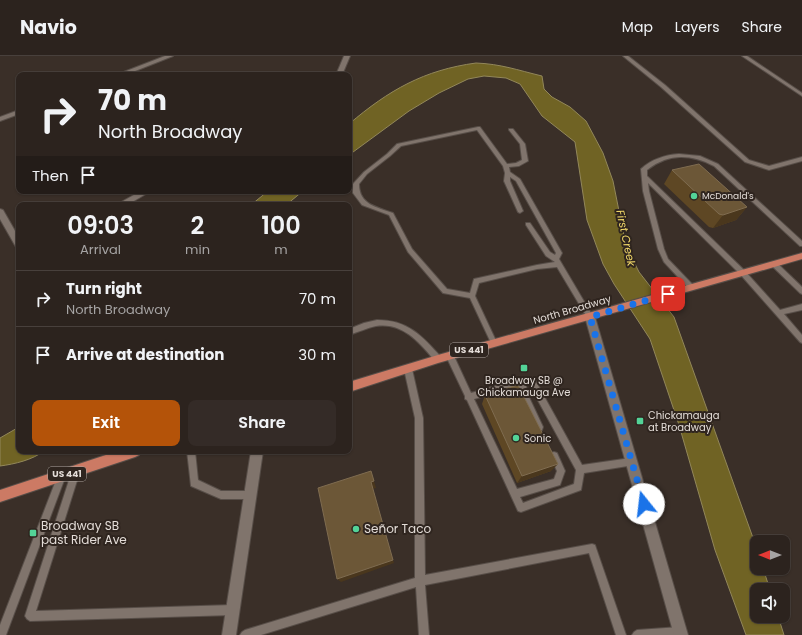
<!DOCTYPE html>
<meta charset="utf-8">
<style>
:root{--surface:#2c231e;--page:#342b27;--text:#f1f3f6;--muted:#a6a4a4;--line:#48403c;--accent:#b45309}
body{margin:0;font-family:Poppins,sans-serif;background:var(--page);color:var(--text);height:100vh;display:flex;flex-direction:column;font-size:15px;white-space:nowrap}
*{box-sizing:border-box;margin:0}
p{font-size:13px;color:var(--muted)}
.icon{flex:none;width:22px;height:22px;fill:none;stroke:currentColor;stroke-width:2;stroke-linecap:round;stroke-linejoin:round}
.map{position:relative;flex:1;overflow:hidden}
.sheet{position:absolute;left:16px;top:146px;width:336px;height:252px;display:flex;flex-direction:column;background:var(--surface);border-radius:8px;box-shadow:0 1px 3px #0004,0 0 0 1px var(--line)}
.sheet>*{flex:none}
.top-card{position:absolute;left:16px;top:16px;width:336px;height:122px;border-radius:8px;box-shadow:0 1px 3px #0004,0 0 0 1px var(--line);background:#2c231e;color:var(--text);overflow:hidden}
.needle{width:26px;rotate:270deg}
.tools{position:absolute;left:750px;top:479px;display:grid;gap:8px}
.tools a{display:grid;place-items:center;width:40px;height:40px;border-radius:8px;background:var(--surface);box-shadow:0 1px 3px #0004,0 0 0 1px var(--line);font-size:20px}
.pin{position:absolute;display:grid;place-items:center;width:34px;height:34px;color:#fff;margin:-17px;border-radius:8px;box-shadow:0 2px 6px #0006}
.me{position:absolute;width:44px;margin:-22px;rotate:344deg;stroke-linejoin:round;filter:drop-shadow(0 0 3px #0008)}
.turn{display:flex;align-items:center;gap:14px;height:84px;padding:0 16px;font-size:18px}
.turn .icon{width:52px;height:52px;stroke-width:2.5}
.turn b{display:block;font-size:28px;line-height:34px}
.then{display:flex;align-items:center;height:38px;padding:0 16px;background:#0003;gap:8px;font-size:15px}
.eta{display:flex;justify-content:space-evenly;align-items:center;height:68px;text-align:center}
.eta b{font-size:24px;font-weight:600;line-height:28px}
.action{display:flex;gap:8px;margin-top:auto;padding:8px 16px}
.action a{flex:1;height:46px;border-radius:8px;background:var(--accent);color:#fff;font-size:16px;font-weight:600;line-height:46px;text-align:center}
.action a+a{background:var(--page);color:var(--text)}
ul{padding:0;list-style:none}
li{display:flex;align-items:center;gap:12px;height:56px;padding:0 16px;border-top:1px solid var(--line)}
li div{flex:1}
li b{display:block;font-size:15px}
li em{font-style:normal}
header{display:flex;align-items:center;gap:24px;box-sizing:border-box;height:56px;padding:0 20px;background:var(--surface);border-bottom:1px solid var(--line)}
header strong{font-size:19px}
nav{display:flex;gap:22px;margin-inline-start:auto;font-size:14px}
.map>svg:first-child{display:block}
.water{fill:#706324;stroke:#92875a}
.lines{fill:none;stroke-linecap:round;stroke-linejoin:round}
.lane-casing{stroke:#574e48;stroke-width:2}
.street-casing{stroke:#574e48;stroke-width:2}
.primary-casing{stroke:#574e48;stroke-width:2}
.lane{fill:#80746c;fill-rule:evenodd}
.street{fill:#80746c;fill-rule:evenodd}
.primary{fill:#cc7a64;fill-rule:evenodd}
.wall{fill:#5e4724}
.shaded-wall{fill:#4a371d}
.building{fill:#6c5737;stroke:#7f6c50}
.route{stroke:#1a73e8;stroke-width:7;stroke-dasharray:0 12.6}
.poi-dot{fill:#53d397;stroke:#2f251f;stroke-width:1.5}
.labels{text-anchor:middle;stroke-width:4;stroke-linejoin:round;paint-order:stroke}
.far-poi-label{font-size:9px;fill:#e3dcd7;stroke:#2f251f;text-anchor:start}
.shield{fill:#2f251f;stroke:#ada5a0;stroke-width:1}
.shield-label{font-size:9px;font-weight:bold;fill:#e3dcd7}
.street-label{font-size:10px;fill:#e3dcd7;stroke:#2f251f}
.poi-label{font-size:10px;fill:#e3dcd7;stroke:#2f251f;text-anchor:start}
.water-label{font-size:11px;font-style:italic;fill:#f2d969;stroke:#2f251f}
.near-poi-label{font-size:12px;fill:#e3dcd7;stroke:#2f251f;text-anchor:start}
</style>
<header>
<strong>Navio</strong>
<nav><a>Map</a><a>Layers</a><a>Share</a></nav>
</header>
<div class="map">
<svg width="802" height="579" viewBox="0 0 802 579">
<rect width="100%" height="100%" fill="#3a2f28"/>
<path class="water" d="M476 7C501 8 517 14 542 20L544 33 552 41 570 51 586 65 603 97 613 125 626 190 639 216 674 261 757 493V512H763L770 534H757V560H778L784 579H746L715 494 679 369 650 283 614 228 603 208 587 164 575 86 542 60 520 28 506 22 484 20 468 23 439 37 409 55 349 99V68C389 34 424 14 476 7Z
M268 135H303L286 149H251Z
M19 371V395H44C32 404 15 408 0 410V382Z"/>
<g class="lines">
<defs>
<path id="lane" d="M623 0H628L665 29 749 104 769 110 802 101V105L769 114 745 106 661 31Z
M742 0H747L802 37V40Z
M478 71H480L507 108 516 107 522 104 520 88 509 74V73H513L525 88 528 105 519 110 509 111 510 116 520 123 562 197 559 203 592 259 593 261 592 263H588L557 211 537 213 479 227 475 240 497 287 496 289H492L470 242 443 237 408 196 389 159 362 149 353 137V128L364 116 387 98 397 88ZM477 74 503 110 505 117 504 125 518 156 520 157 523 155 510 125V121L516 125 556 197 555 199 550 196 530 167H526V169L546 200 555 206 537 209 474 223 470 237 447 233 412 193 393 157C377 151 359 149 359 128L367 118 390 100 401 90Z
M679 98 700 100 718 108 802 185V190H800L714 110C690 98 669 97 647 114V120L744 214 780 254 802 248V254L784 258 802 279V287L800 286 740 218 648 127 649 135 664 193 668 203 693 229 694 231 693 233H689L664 206 658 193 643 135 641 113C652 103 665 99 679 98Z
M772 206H776L802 231V238L800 237 772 210 771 208Z
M377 264C408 264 422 280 441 301L442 303 441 305 438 306 435 305C420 287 403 266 376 270 367 272 358 276 349 279V273L364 267Z
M450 297 453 298 471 337C482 334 526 320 534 322L582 409 631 402 634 403 635 406 634 409 584 417 581 434 521 456 518 455 467 344 465 343V340L446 300 447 298ZM529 328 576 414 574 428 523 447 520 441 560 429 565 415 557 397 554 396 551 397 550 400 557 415 554 423 517 433 474 343 519 331V337L536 374 539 375 542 374 543 371 527 337 526 329Z
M408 310 411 311 412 313 423 362 425 519 592 488 595 489 596 492 626 579H616L589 497 425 529 429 579H419L416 531 261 579H240L242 576 245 574 415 522V362L404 313 405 311Z
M187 395H195L198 424 221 435H250L253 436 254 439 253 442 250 443H221L191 430Z
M76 411 79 412 80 415 36 555 233 549 236 551 238 554 236 557 233 559 30 565 27 563 25 560 72 415 73 412Z
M62 415 65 416 66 419 6 579H0V569L58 419 59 416Z
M680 571 683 573 685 576 684 579H632L634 576 637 574Z"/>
<path id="street" d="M165 0H173L125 19H116Z
M344 0H350L342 19H336Z
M19 54V58L0 65V61Z
M141 135H151L127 149H116Z
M0 153 3 154 19 182V192L16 191 0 163Z
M590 257 593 258 595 261 688 579H674L585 261 587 258Z
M251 395H263L236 579H222Z"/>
<path id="primary" d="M802 197V203L438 307 349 336V326L438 299Z
M118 395H141L139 399 135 401 0 446V434Z"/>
</defs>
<use href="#lane" class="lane-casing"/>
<use href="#street" class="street-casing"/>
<use href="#primary" class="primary-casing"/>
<use href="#lane" class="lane"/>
<use href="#street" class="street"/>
<use href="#primary" class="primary"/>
</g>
<path class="wall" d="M672 114 747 151 736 164 713 172 709 171 664 128Z
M485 339 551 415 517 427 482 348Z"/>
<path class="shaded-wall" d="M747 151 736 164 713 172 723 159Z
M558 408 551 415 517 427 522 420Z
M374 425 376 432 372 433 371 426Z
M393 504 394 507 341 526 337 523Z"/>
<path class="building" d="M699 108 747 151 723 159 719 158 672 114Z
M518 329 558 408 522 420 485 339Z
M371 415 374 425 371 426 393 504 337 523 318 432Z"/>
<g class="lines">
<path class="route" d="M644 448 590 261 668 238"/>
</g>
<g class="poi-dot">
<circle cx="694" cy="140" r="4"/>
<rect x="520" y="308" width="8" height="8" rx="2"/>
<rect x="636" y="361" width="8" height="8" rx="2"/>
<circle cx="516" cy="382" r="4"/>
<circle cx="356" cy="473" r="4"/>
<rect x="29" y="473" width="8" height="8" rx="2"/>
</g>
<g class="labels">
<g class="far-poi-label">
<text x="702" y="143">McDonald's</text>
</g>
<g class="shield">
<rect x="450" y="287" width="38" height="14" rx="3"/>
<rect x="48" y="411" width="38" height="14" rx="3"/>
</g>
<g class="shield-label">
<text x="469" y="297">US 441</text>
<text x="67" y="421">US 441</text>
</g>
<g class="street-label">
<text transform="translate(572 253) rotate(-16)" y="4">North Broadway</text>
</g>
<g class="poi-label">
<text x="524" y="328" text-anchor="middle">Broadway SB @<tspan x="524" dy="12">Chickamauga Ave</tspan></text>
<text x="648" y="363">Chickamauga<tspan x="648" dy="12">at Broadway</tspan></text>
<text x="524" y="386">Sonic</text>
</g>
<g class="water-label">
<text transform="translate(626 182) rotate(78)" y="4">First Creek</text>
</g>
<g class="near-poi-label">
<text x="41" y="474">Broadway SB<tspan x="41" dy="14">past Rider Ave</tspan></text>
<text x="364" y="477">Señor Taco</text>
</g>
</g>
</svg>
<div class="tools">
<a><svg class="needle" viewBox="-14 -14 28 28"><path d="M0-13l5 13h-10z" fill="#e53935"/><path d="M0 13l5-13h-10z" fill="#a6a4a4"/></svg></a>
<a><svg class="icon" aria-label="sound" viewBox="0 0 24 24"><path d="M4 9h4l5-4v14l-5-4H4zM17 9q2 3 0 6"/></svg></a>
</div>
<div class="pin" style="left:668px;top:238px;background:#d93025"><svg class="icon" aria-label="arrive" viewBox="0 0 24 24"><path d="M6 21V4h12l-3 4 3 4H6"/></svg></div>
<svg class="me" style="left:644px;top:448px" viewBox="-20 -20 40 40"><circle r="19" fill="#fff"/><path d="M0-13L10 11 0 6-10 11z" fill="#1a73e8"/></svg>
<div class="top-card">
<div class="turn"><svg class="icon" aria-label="right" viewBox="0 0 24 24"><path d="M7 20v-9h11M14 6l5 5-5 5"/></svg><div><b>70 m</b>North Broadway</div></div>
<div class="then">Then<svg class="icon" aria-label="arrive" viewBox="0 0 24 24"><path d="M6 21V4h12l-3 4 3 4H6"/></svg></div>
</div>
<section class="sheet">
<div class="eta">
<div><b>09:03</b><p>Arrival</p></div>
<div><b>2</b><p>min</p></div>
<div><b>100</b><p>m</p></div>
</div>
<ul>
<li><svg class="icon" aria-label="right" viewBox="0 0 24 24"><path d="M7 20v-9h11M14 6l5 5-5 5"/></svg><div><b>Turn right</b><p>North Broadway</p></div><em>70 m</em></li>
<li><svg class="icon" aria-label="arrive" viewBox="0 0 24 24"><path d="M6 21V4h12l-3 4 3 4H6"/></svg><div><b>Arrive at destination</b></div><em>30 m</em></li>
</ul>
<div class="action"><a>Exit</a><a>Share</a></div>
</section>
</div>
